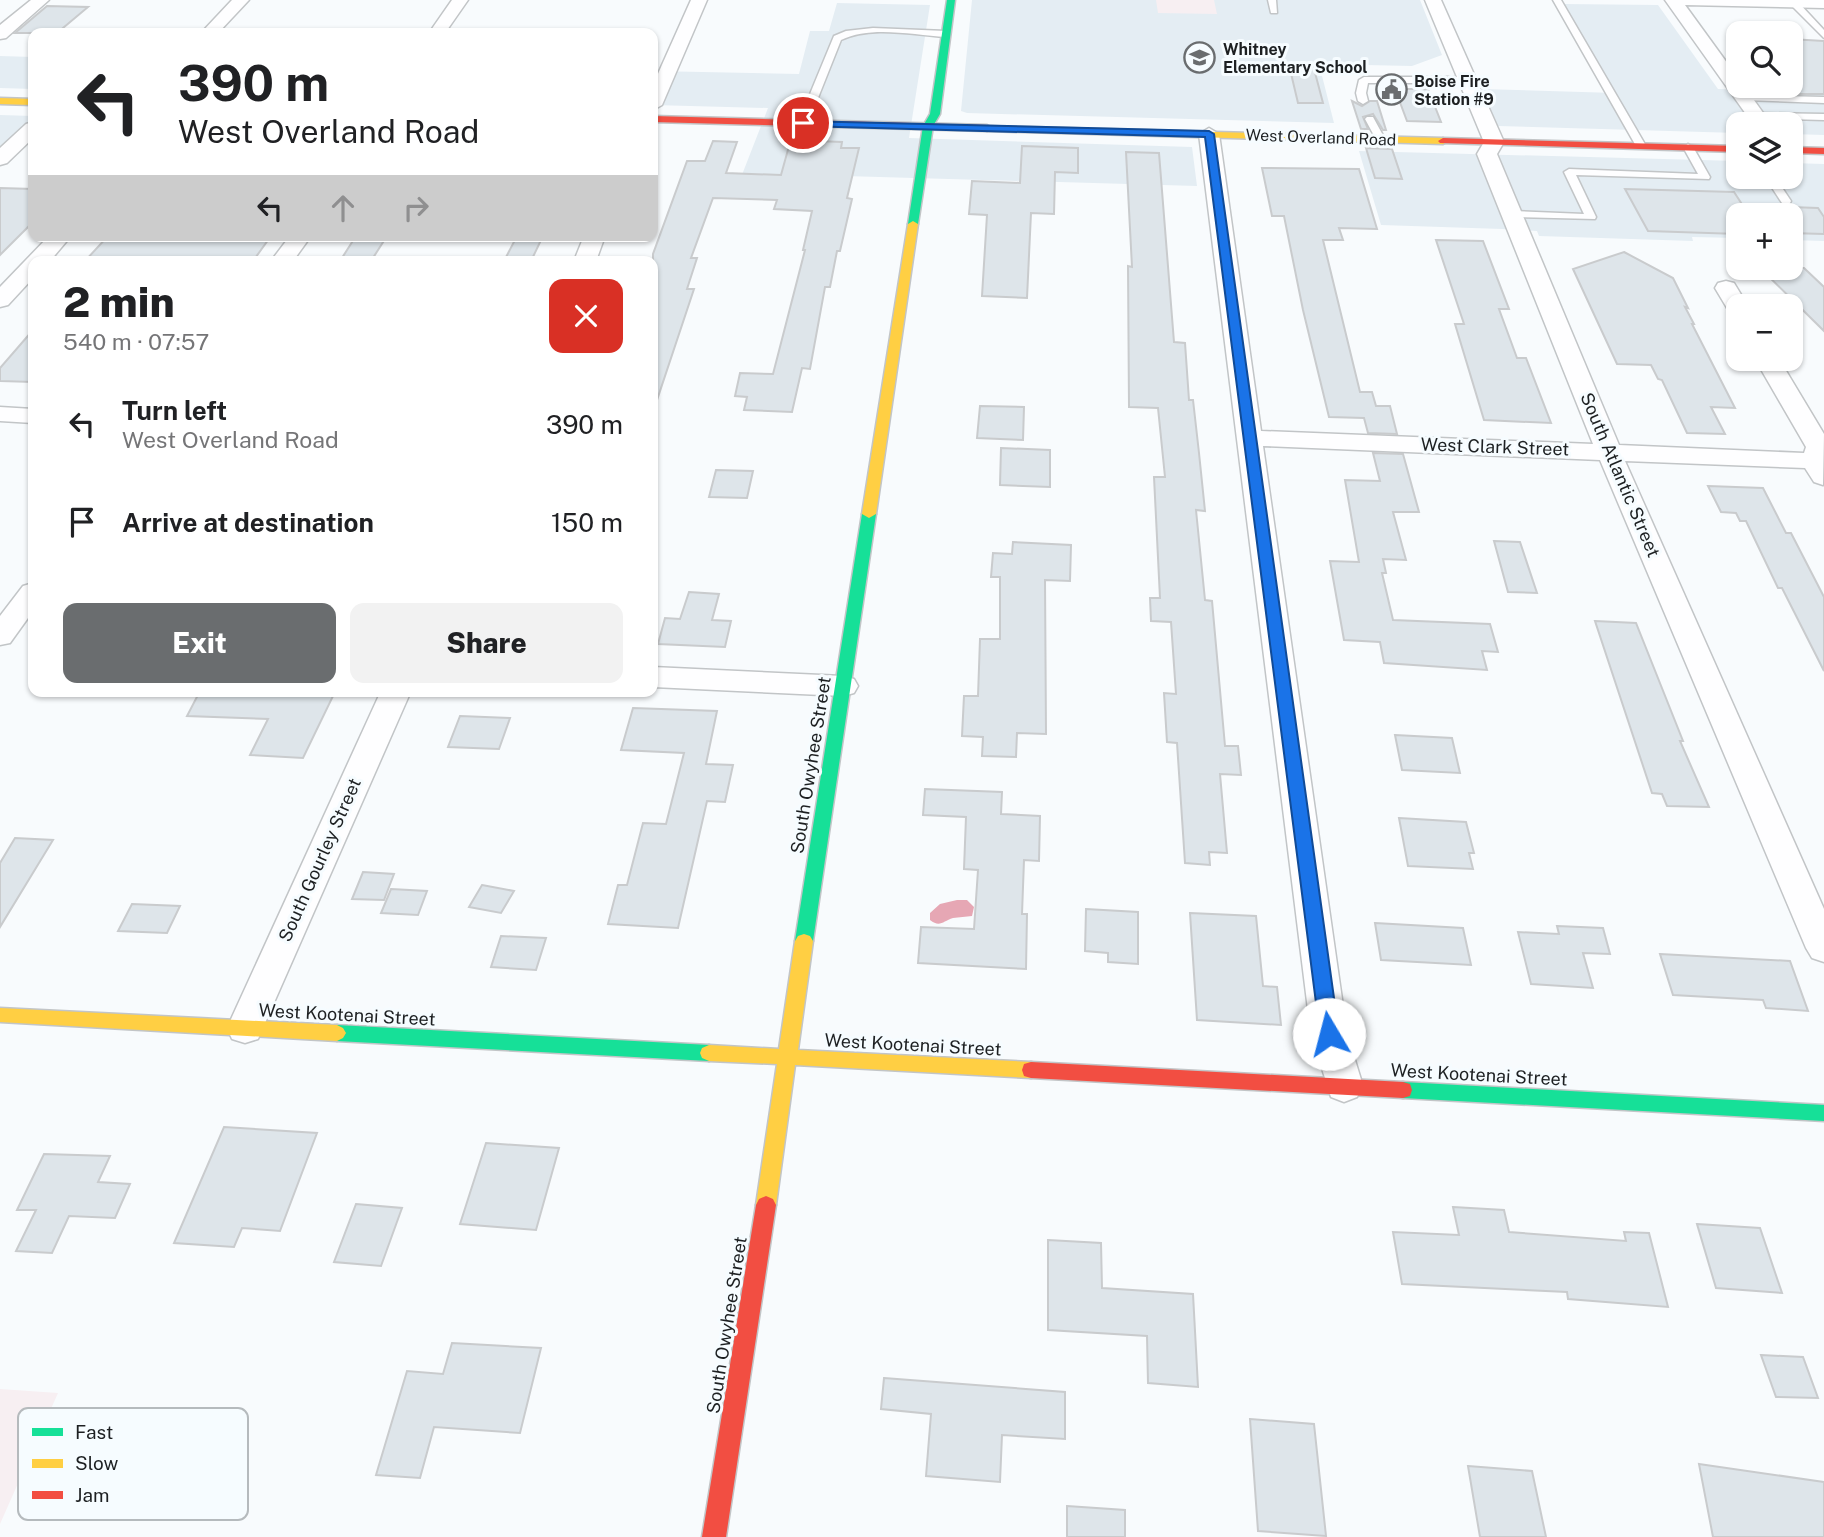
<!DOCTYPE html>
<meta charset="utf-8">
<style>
:root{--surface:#fff;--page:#f2f2f2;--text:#202124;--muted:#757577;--accent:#6a6d6f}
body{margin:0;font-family:"Public Sans",sans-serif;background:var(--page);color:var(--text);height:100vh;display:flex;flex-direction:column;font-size:26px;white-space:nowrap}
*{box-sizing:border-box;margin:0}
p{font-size:23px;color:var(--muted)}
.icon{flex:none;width:38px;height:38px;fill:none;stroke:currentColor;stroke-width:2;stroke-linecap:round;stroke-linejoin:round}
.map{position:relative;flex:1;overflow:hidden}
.side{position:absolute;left:28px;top:256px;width:630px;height:441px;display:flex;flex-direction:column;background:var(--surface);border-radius:14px;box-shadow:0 2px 5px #0004}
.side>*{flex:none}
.hud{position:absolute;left:28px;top:28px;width:630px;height:214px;border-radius:14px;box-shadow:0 2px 5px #0004;background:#fff;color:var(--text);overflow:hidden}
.tools{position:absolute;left:1726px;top:21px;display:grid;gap:14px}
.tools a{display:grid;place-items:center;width:77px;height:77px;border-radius:14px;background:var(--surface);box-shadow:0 2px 5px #0004;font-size:35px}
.pin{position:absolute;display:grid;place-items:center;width:60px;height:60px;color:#fff;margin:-30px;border:4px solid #fff;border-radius:50%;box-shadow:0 2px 7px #0007}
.me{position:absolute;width:77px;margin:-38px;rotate:352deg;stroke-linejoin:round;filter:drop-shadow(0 0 5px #0008)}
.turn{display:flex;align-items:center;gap:24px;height:147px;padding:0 35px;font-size:32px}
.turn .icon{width:91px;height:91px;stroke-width:2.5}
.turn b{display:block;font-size:49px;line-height:60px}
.lanes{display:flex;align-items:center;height:66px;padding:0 35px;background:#0003;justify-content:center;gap:35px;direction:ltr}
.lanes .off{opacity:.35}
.round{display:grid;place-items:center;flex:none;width:74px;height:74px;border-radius:14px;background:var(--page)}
.overview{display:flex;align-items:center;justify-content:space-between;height:119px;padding:0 35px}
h1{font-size:42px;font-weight:800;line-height:52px}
.cta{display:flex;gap:14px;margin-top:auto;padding:14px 35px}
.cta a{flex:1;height:80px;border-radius:14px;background:var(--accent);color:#fff;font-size:28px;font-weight:800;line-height:80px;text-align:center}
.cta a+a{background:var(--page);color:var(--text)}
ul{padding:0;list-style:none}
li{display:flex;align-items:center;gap:21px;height:98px;padding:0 35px}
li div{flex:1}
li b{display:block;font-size:26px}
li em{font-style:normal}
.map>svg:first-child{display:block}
.built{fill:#e4edf3}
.green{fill:#f7eff2}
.water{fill:#e6a7b4}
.building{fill:#dee5ea;stroke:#c9cbcd;stroke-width:2}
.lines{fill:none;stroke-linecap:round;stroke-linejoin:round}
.lane-casing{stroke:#c2c5c7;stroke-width:3}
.street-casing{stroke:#c2c5c7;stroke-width:3}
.fast-casing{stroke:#c2c5c7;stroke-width:3}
.slow-casing{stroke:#c2c5c7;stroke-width:3}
.jam-casing{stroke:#c2c5c7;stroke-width:3}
.lane{fill:#fefeff;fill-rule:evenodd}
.street{fill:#fefeff;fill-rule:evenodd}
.fast{fill:#16e098;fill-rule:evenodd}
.slow{fill:#ffcf43;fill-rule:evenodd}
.jam{fill:#f24e42;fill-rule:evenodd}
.route{fill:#1a73e8;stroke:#114b97;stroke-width:2}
.labels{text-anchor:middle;stroke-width:6;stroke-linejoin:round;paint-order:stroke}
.far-poi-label{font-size:16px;font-weight:bold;fill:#1d2022;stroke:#f6fcff;text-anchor:start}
.far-street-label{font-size:16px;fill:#1d2022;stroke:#f6fcff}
.street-label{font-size:18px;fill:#1d2022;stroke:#f6fcff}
.key{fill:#f6fcff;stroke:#b5babd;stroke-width:2}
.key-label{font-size:19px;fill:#1d2022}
</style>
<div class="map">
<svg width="1824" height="1537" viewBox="0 0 1824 1537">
<rect width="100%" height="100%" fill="#f8fbfd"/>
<path class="built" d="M972 0H1420L1442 55 1412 66 1319 64 1334 123 967 113 961 111Z
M837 3 930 5 909 138 1192 147 1197 186 810 175 738 185 768 108 653 105V71L799 74 810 31H829Z
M1564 4 1658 5 1718 89 1824 92V135L1790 134V124H1738V133L1498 126 1481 89 1615 93Z
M0 56 33 57V89L0 88Z
M0 115 33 116V139L0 156Z
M1359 151 1738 161V177H1790V163L1824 164V241L1790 240V215H1738V238L1692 237 1693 241 1539 236 1537 231 1502 229 1381 225Z"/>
<path class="green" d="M1156 0H1214L1217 14 1158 13Z
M0 1389 58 1393 0 1524Z"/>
<path class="water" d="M957 900H967L974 907 972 916C966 917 959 917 953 918 943 921 940 928 930 920V913L940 904Z"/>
<path class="building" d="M47 6 88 7 57 33H15Z
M1790 39 1824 41V94H1794L1790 89Z
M1289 65H1313L1323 103H1298Z
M1395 89H1428L1441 122 1407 121Z
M1352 101 1362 106 1370 101H1377L1386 130H1383L1373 114 1363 117 1368 129H1361Z
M713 141 737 142 726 173 781 175 789 146 814 147 816 141 842 142 841 148H859L847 198 852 199 840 251H837L830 287H825L810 369 802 368 792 412 744 410 747 397 735 396 740 373 773 374 805 250H803L812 211 774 209 777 200 713 198 691 258H697L687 289H694L657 400 653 399V254L687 161H705Z
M1022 146 1078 148V173L1055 172 1054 214 1031 213 1027 298 982 296 987 215 969 214 972 181 1020 183Z
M1366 148 1392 149 1402 179 1375 178Z
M1126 152 1159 153 1174 342 1185 343 1189 400H1193L1199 453 1205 511 1196 510 1205 600 1212 601 1225 746H1238L1241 775 1220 774 1227 853 1209 852 1210 865 1185 863 1177 743 1167 742 1164 693 1176 694 1171 622 1151 621 1150 598H1160L1154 477H1165L1158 408 1129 407 1128 266 1132 267Z
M1262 168 1359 169 1377 229 1339 228 1343 240H1323L1360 392H1372L1376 406H1390L1397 434 1368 433 1364 418 1329 417 1303 310 1284 216H1272Z
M0 188 33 189V222L0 255Z
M1625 189 1734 192 1749 215H1738V234L1648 231Z
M1790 207 1818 208 1824 217V234L1790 233Z
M108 236H271L253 261H85Z
M356 236H387L371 261H340Z
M517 236H543L531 261H504Z
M1436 240 1483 241 1509 309H1499L1517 358H1526L1551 423 1484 420 1455 324H1464Z
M1624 252 1673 278 1688 308 1685 307 1694 324H1692L1735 408 1711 407 1725 434 1687 433 1662 380 1658 379 1651 365 1617 364 1573 269Z
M1760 268H1804L1824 287V331Z
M33 330V382L0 381V368Z
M980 406 1024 407 1023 440 977 438Z
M1001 448 1050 450V487L1000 485Z
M1373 453 1403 454 1419 512H1393L1406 560 1383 559 1386 573H1382L1393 620 1490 624 1498 652 1482 651 1487 670 1384 663 1380 642 1344 640 1330 561 1359 562 1345 480 1380 481Z
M716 470 753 471 747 498 709 497Z
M1708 486 1763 488 1786 533H1791L1824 597V671L1782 588H1778L1746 521H1740L1736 513 1721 512Z
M1494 541 1520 542 1537 593 1508 592Z
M1013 542 1071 545 1070 581 1045 580 1046 734 1017 733 1016 757 982 756 983 737 962 736 964 696H978L980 639H1000V577H991L993 553 1012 554Z
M689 592 719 594 712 620 731 621 725 647 658 644 665 618 680 619Z
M1595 621 1636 623 1683 741H1680L1709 807 1667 806 1662 794 1652 793Z
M200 691H263L334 694 303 758 250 755 268 719 187 716Z
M633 708 717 711 706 764 733 765 725 802 707 801 678 928 608 924 618 885H627L643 823 666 824 684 753 621 750Z
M460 716 510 718 499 749 448 747Z
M1395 735 1452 738 1460 773 1402 770Z
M925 789 1002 792 1001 814 1040 816 1039 861 1024 860 1022 914H1027L1026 969 918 963 921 927 974 929 978 870 964 869 966 817 923 815Z
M1399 818 1466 822 1474 853H1469L1473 869 1408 866Z
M15 838 53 840 0 927V863Z
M363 872 394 874 384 900 352 899Z
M482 885 514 891 501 913 469 907Z
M391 889 427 891 418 915 381 913Z
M132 904 180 906 167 933 118 931Z
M1086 909 1138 912V964L1108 962V953L1085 951Z
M1190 913 1256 916 1263 986 1277 987 1281 1025 1197 1020Z
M1375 923 1463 928 1471 965 1381 960Z
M1557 926 1603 928 1610 954 1583 953 1593 988 1531 984 1518 932 1559 934Z
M501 936 546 938 536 970 491 967Z
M1660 954 1790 961 1808 1011 1766 1008 1763 1000 1673 995Z
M224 1127 317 1133 280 1231 242 1228 234 1247 174 1243Z
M486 1143 559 1148 536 1230 460 1224Z
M44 1154 110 1156 98 1182 130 1184 115 1218 69 1216 52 1253 16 1251 36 1210H17Z
M356 1204 402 1208 381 1266 334 1262Z
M1453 1207 1504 1210 1509 1232 1626 1241 1624 1232 1649 1233 1668 1307 1568 1299 1567 1292 1402 1284 1393 1232 1459 1235Z
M1697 1224 1760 1228 1782 1293 1716 1288Z
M1048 1240 1101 1243 1102 1288 1193 1294 1198 1387 1148 1383 1147 1336 1048 1330Z
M452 1343 541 1348 520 1433 434 1427 420 1478 376 1475 407 1371 443 1374Z
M1761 1355 1803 1357 1818 1398 1776 1397Z
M884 1378 1065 1392V1439L1002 1435 1000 1482 926 1476 931 1414 881 1409Z
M1250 1419 1314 1424 1326 1536 1258 1531Z
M1699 1464 1824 1482V1537H1713Z
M1468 1466 1532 1471 1546 1537H1480Z
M1067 1506 1125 1510V1537H1067Z"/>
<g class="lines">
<defs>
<path id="lane" d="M1268 0H1276L1277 13H1271Z
M1553 0H1561L1646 146 1644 148 1636 146Z
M1791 1H1797L1824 30V38L1791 5Z
M873 28 946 31 950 34 946 37C913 35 871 25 841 40L808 123 800 125 798 123 834 36 846 31Z
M1364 77H1467L1472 80 1467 83H1368L1366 93 1368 101 1363 104 1358 101 1356 93 1359 80Z
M1740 95 1824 97V103L1743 100 1740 99Z
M1753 113 1824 114V120L1756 118 1751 115Z
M1367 117H1373L1385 139 1383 141H1377L1365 119Z
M1688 144 1693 147 1710 177 1709 179 1576 175 1596 217 1595 219 1512 217 1507 214 1512 211 1584 214 1564 172 1569 169 1698 174 1683 147Z
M1765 177H1775L1791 201 1790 203H1782Z"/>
<path id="street" d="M31 0H49L6 38 0 39V25Z
M232 0H249L218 33H201Z
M452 0H468L445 33H429Z
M691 0H707L662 105 653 110V85Z
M1425 0H1441L1504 142 1497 154 1619 445 1804 453 1806 447 1755 359H1779L1824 434 1823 485 1814 482 1805 468 1625 461 1824 909V962L1812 958 1806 948 1600 460 1263 446 1347 1034 1363 1086 1357 1097 1344 1102 1331 1097 1311 1034 1199 134 1209 128 1219 134 1261 431 1593 444 1477 154 1484 142Z
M1665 0H1824V8L1685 5 1738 78V86H1744L1771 124H1753Z
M33 122V138L7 163 0 165V148L26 124Z
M49 236H71L50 261H33V278L8 305 0 307V287Z
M290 236H311L293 261H271Z
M584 236H605L596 261H574Z
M1726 281 1734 283 1748 306H1738V315L1730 313 1715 288 1718 283Z
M0 407 33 409V423L0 421Z
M33 583V611L10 643 0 645V616L23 586Z
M653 667 843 676 854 679 858 686 854 693 843 696 653 687Z
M381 691H411L258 1039 245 1043 232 1039 227 1028Z"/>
<path id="fast" d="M947 0H955L940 114 933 126 918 224 913 227 908 224 923 126 930 114Z
M869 510 876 514 813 941 810 946 804 948 798 946 795 941 862 514Z
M337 1025 709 1045 716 1048 718 1053 716 1058 709 1061 337 1041 331 1038 328 1033 331 1028Z
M1403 1082 1824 1105V1121L1403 1098 1396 1096 1394 1090 1396 1084Z"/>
<path id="slow" d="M0 98 33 99V105L0 104Z
M984 126 1443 138 1448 141 1443 144 987 131 982 128Z
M913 221 918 224 876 514 869 518 862 514 908 224Z
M804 934 810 936 813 941 798 1050 1031 1062 1038 1064 1040 1070 1038 1076 1031 1078 795 1065 776 1205 773 1211 766 1214 759 1211 756 1205 777 1064 709 1061 702 1058 700 1053 702 1048 709 1045 779 1049 795 941 798 936Z
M0 1008 337 1025 343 1028 346 1033 343 1038 337 1041 0 1022Z"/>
<path id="jam" d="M653 116 987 125 992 128 987 131 653 122Z
M1443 138 1738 146V152L1440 143 1438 141Z
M1790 147 1824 148V154L1790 153Z
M1031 1062 1403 1082 1410 1084 1412 1090 1410 1096 1403 1098 1031 1078 1024 1076 1022 1070 1024 1064Z
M766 1196 773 1199 776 1205 726 1537H702L756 1205 759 1199Z"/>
</defs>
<use href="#lane" class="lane-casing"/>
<use href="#street" class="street-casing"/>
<use href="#fast" class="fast-casing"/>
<use href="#slow" class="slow-casing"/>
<use href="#jam" class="jam-casing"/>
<use href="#lane" class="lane"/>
<use href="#street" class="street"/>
<use href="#fast" class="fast"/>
<use href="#slow" class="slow"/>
<use href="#jam" class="jam"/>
</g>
<path class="route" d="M800 121 1209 131 1214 134 1339 1034 1336 1039 1329 1042 1323 1039 1320 1034 1205 137 803 126 800 125Z"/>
<defs>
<symbol id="school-ring" viewBox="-11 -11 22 22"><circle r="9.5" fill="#f6fcff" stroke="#6a6d6f" stroke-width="1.5"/><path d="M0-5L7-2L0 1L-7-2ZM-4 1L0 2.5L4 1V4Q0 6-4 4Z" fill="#6a6d6f"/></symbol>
<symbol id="civic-ring" viewBox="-11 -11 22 22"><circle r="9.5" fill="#f6fcff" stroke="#6a6d6f" stroke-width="1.5"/><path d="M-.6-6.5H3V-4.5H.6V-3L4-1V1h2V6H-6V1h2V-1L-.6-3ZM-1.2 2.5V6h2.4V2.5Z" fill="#6a6d6f"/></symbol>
</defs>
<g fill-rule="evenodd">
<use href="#school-ring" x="1182" y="40" width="35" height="35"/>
<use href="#civic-ring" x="1374" y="72" width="35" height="35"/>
</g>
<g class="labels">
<g class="far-poi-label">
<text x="1223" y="55">Whitney<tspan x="1223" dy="18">Elementary School</tspan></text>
<text x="1414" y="87">Boise Fire<tspan x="1414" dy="18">Station #9</tspan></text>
</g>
<g class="far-street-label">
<text transform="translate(1321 137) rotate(2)" y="6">West Overland Road</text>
</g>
<g class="street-label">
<text transform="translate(1495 447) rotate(2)" y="6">West Clark Street</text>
<text transform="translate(1620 475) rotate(67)" y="6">South Atlantic Street</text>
<text transform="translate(811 765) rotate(-81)" y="6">South Owyhee Street</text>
<text transform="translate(320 860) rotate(-66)" y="6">South Gourley Street</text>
<text transform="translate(347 1015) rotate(3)" y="6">West Kootenai Street</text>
<text transform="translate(913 1045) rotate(3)" y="6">West Kootenai Street</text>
<text transform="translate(1479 1075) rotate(3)" y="6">West Kootenai Street</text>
<text transform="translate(727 1325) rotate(-81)" y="6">South Owyhee Street</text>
</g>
</g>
<rect x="18" y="1408" width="230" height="112" rx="10" class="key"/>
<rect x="32" y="1428" width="31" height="8" fill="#16e098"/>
<rect x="32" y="1459" width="31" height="9" fill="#ffcf43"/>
<rect x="32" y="1491" width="31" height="8" fill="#f24e42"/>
<g class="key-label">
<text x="75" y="1439">Fast</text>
<text x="75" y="1470">Slow</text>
<text x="75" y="1502">Jam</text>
</g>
</svg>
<div class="tools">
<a><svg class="icon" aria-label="search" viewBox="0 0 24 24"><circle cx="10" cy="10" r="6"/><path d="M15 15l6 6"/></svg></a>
<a><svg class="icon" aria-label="layers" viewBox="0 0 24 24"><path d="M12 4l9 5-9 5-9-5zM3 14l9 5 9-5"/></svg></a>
<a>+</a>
<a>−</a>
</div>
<div class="pin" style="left:803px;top:123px;background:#d93025"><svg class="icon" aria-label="arrive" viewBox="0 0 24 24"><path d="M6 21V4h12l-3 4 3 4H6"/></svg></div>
<svg class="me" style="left:1329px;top:1034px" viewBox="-20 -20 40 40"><circle r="19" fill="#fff"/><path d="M0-13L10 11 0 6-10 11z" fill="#1a73e8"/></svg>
<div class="hud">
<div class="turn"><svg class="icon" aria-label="left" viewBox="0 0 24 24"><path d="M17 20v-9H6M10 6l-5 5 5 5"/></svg><div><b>390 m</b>West Overland Road</div></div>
<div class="lanes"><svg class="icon" aria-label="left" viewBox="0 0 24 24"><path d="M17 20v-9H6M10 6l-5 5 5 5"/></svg><svg class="icon off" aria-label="ahead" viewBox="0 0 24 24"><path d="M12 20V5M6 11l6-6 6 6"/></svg><svg class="icon off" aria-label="right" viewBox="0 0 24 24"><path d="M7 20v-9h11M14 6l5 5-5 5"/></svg></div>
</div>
<section class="side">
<div class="overview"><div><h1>2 min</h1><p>540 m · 07:57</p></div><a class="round" style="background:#d93025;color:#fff"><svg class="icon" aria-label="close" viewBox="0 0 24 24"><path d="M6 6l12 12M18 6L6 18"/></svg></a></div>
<ul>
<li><svg class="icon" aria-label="left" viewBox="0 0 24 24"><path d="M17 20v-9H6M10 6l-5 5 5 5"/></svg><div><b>Turn left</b><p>West Overland Road</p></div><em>390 m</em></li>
<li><svg class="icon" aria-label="arrive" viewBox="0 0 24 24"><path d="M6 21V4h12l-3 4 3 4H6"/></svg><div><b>Arrive at destination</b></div><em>150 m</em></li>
</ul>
<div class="cta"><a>Exit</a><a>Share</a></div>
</section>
</div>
